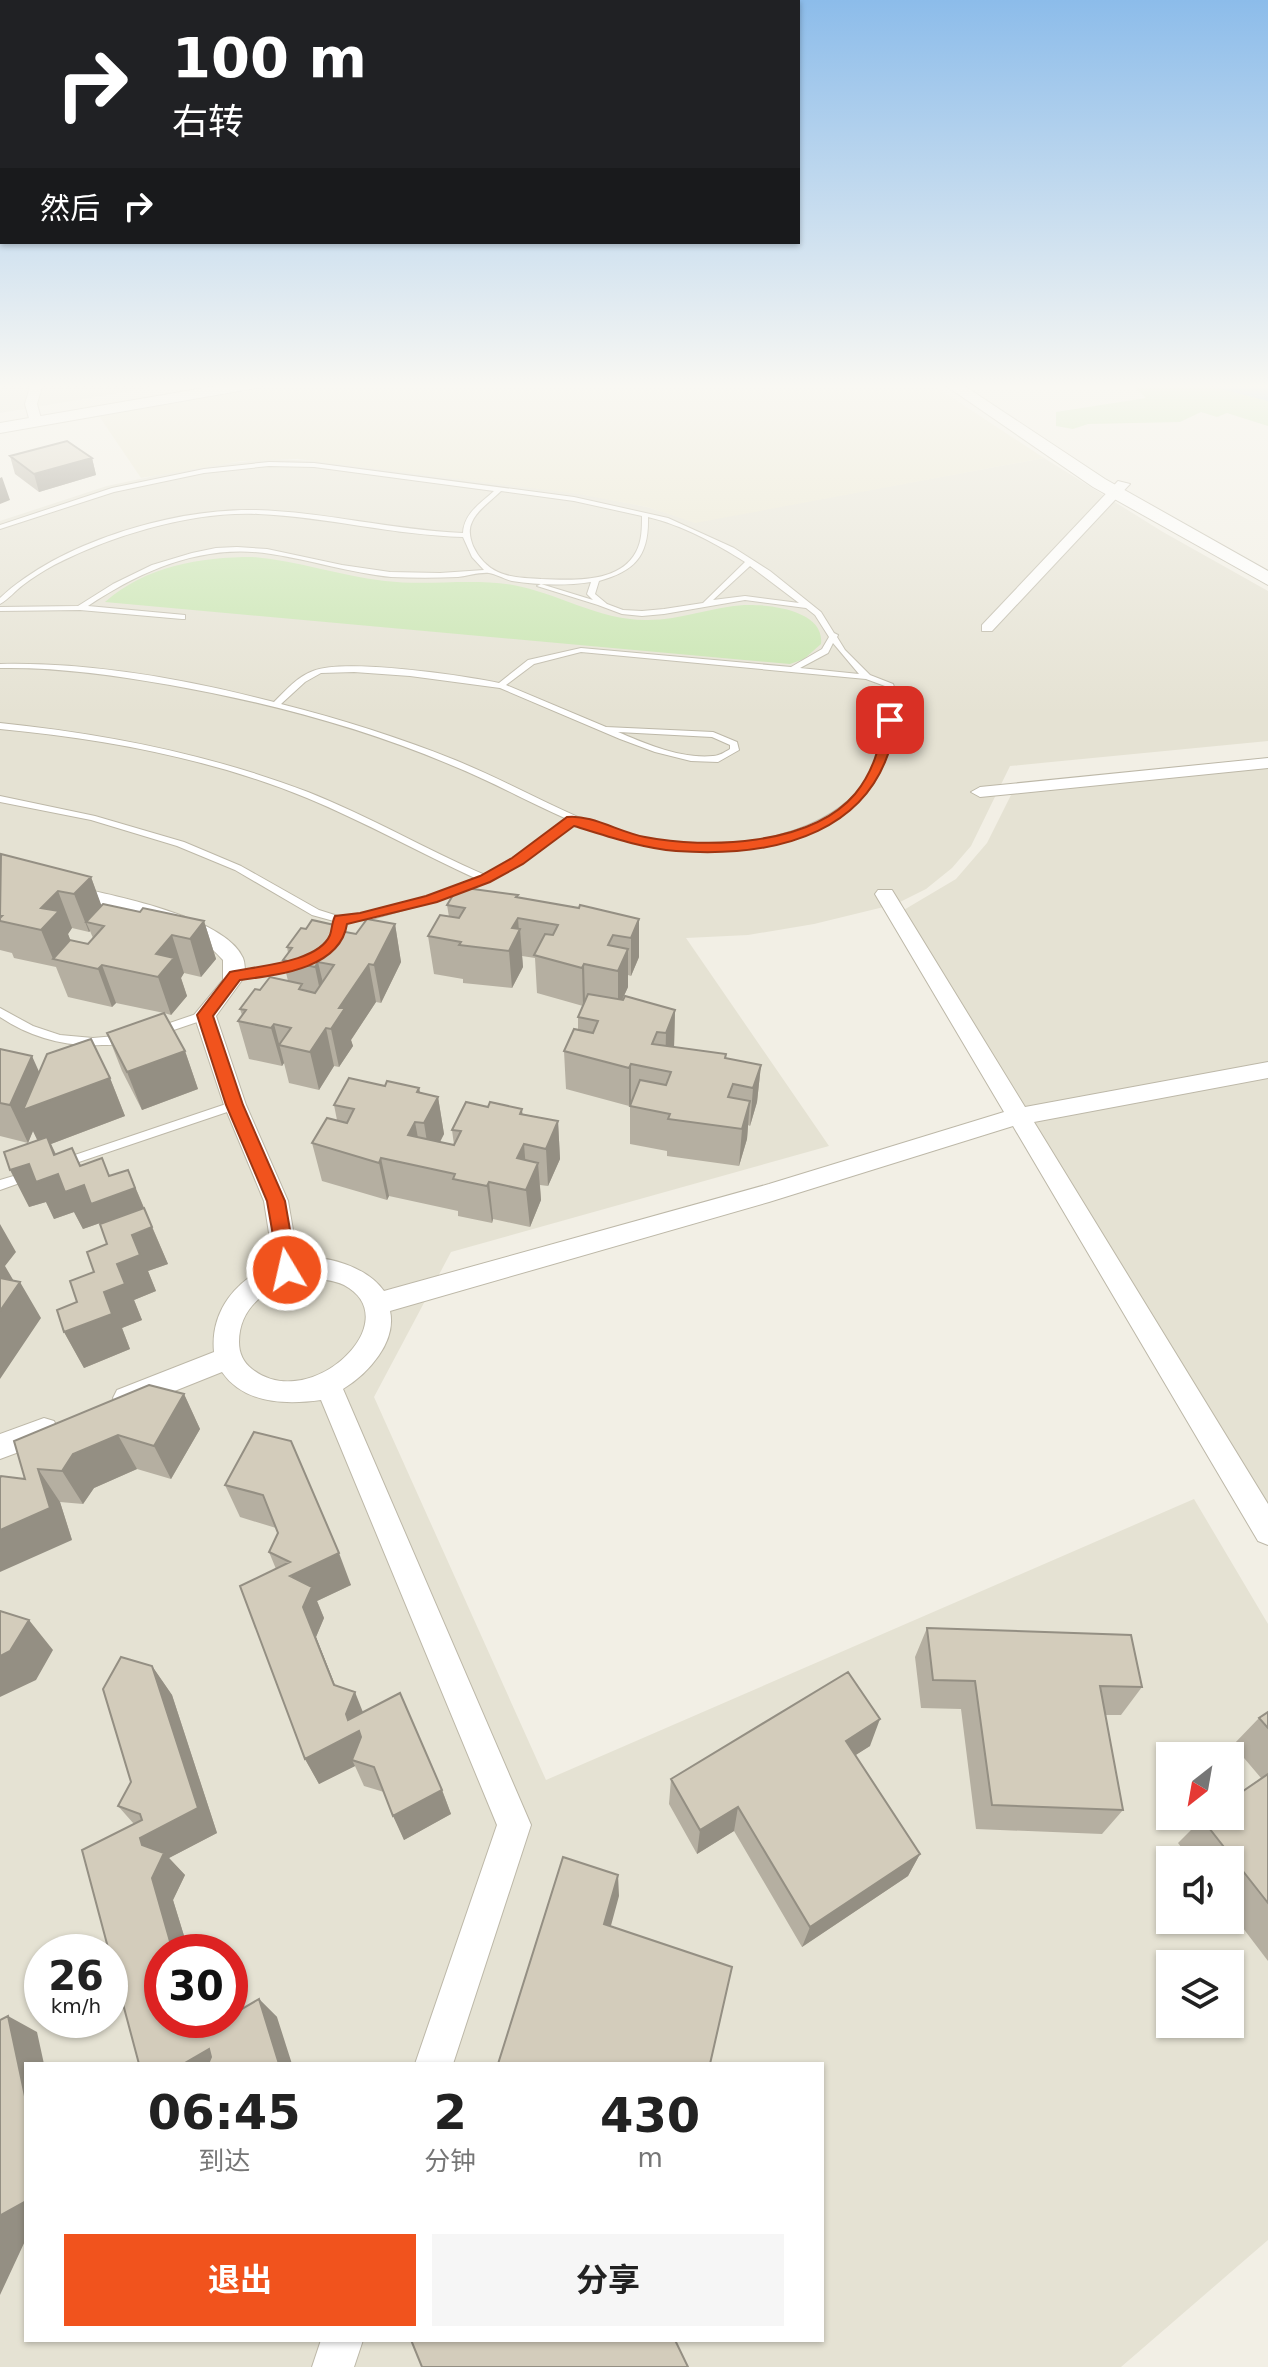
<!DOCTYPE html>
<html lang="zh">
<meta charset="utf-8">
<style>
:root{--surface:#fff;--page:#f6f6f6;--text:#222;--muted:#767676;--accent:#f1531d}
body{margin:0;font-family:"DejaVu Sans","Noto Sans SC",sans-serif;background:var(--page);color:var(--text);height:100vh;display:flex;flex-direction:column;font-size:30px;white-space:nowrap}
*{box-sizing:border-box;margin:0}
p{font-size:26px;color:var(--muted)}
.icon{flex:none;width:44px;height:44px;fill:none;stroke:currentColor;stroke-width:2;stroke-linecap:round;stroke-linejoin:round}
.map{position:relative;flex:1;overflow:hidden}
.details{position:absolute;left:24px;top:2062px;width:800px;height:280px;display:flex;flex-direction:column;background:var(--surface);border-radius:0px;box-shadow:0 2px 6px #0004}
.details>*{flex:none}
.guide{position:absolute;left:0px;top:0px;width:800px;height:244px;box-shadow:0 2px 6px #0004;background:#202124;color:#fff;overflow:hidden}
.needle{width:52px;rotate:211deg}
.fabs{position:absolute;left:1156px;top:1742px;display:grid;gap:16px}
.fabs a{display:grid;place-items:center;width:88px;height:88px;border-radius:0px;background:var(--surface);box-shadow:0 2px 6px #0004;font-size:40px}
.speed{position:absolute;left:24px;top:1934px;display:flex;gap:16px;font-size:40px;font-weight:700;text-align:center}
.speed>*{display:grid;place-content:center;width:104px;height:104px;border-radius:50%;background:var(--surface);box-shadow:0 2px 6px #0004;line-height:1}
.speed small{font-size:20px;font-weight:400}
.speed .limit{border:12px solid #d22;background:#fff;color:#111}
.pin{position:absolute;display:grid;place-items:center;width:68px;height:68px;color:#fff;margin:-34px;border-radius:16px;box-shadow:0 4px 12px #0006}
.me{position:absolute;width:88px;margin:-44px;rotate:351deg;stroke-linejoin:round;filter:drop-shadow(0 0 6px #0008)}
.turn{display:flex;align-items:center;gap:28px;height:168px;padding:0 40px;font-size:36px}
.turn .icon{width:104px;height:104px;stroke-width:2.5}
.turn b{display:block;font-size:56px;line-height:68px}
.then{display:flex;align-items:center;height:76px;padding:0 40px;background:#0003;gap:16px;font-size:30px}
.eta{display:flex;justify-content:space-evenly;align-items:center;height:136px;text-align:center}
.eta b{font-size:48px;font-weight:700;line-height:56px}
.primary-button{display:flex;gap:16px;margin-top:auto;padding:16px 40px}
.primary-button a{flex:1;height:92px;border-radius:0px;background:var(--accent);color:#fff;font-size:32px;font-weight:700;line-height:92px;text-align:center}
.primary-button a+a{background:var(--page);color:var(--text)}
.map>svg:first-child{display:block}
.residential{fill:#e5e2d3;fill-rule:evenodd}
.education{fill:#eae6cf}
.green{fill:#c7e5af}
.water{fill:#a3c7ed}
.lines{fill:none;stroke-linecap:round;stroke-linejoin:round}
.service-casing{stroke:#bdb8a8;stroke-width:2}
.minor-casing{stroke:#bdb8a8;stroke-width:2}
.tertiary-casing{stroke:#bdb8a8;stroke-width:2}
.service{fill:#fff;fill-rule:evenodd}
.minor{fill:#fff;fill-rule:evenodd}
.tertiary{fill:#fff;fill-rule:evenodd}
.wall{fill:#b5afa1;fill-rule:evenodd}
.shaded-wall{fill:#948f83}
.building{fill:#d3ccbb;stroke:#948f83;stroke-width:2}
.route{fill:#f1531d;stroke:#9d3613;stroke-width:2}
</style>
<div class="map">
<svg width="1268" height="2367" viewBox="0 0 1268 2367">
<rect width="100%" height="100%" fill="#f2efe5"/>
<path class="residential" d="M0 383H179L0 413Z
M1044 458 1163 532 1268 591V741L1010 766 971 846 952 868 926 889 896 904 814 924 748 935 686 938 829 1146 451 1252 374 1397 546 1780 1194 1499 1268 1624V2240L1121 2367H0V521L107 486 201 466 270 459 318 461 578 493 647 507 695 522ZM1170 1756H1230V1816H1170ZM1170 1860H1230V1920H1170ZM42 1952H110V2020H42ZM162 1952H230V2020H162ZM1170 1964H1230V2024H1170ZM26 2064H822V2340H26Z
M1268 763V1531L897 914 956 879 987 843 1014 789Z"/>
<path class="education" d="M294 383H930L1044 458 695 523 647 507 578 494 297 459 242 461 141 478 99 416Z"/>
<path class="green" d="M1130 383H1268V426L1227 413 1217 417 1201 412 1180 422 1088 424 1073 429 1056 426V412L1146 398Z
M253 557C298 561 341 576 385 581 428 586 470 578 513 585 558 593 600 621 648 620 681 620 711 607 744 605 769 604 825 610 821 644L804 659 790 664 105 602C146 566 200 557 253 557Z"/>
<path class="water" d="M1198 383H1268V401Z"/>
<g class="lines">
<defs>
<path id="service" d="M269 462 314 463 574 497 668 518 734 548 770 571 821 612 834 633 838 635 837 637 845 650 870 675 893 684C902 706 893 733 887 755 861 839 749 856 675 849 640 846 606 836 575 822L524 861 479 885 445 898 372 919 341 923 312 915 235 870 177 846 91 820 0 802V796L95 816 184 842 241 866 319 910 341 917 362 915 426 897 477 879C420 853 365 822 307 798 209 758 105 739 0 729V723C106 734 209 754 308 792 369 816 425 849 485 875L517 857 567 819C528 802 491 781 451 765 361 727 266 702 170 685 114 675 57 667 0 668V664C91 662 185 679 274 702 286 690 297 677 313 671 344 658 462 675 499 683L528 660 581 648 791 667 822 649 829 637 815 615 806 608 745 600 664 614 642 616 622 614 598 605 537 586 541 584 593 600 587 594 591 582C565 586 537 585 512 581 504 579 496 574 489 573 480 572 467 576 458 577 436 578 413 578 391 577 350 573 311 560 271 554 204 543 142 570 88 606L185 615V619H182L80 610 0 611V607L78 606 113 584 152 565 192 553 216 548 237 547 267 549 342 565 390 572 440 573 484 570 472 557 463 537C394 535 327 517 258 514 192 511 113 535 54 565 43 571 32 578 23 585 15 591 9 599 0 604V598C60 542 174 508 256 510 325 512 393 530 463 533 464 513 481 503 494 491L314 467 269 466 204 473 114 492 0 529V525L112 488 204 469ZM501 491 574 501 642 516C642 528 642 541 636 552 619 584 571 580 541 579 527 578 511 578 498 572 487 567 478 557 473 546 470 538 468 530 472 522 477 510 491 501 501 491ZM648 517C682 525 717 544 745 562L703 603 664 609 642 611 623 610 607 604 595 594 599 581C635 571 649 556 648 517ZM750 566 799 603 745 596 713 600ZM833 643 859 674 800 668 828 653ZM581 652 866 679 885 686C895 714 880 760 864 783 845 810 814 825 783 834 719 854 648 846 587 821 542 802 500 778 455 760 398 737 340 719 281 704L305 682 321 673 354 672 410 676 500 688 620 739 655 752 691 761 718 762 739 750 737 742 713 732 606 727 506 685 534 664ZM618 732 712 737 730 745V749C725 752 719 756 713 756 681 759 646 744 618 732Z
M300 959 304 960 305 962 304 964 281 972 235 979 230 976 235 973 279 966Z
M0 1008 33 1026 60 1035 93 1038 126 1035 131 1039C124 1045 112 1045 102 1045 65 1047 30 1037 0 1017Z
M205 1011 209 1012 210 1015 209 1018 159 1035 154 1031 155 1028Z
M235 1101 239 1102 241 1105 239 1108 64 1167 58 1163 60 1160Z
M27 1172 31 1173 33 1176 31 1179 0 1190V1180Z"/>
<path id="minor" d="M31 383H43L37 404 42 422 36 426 30 422 25 404Z
M1118 481 1130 484 992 631H982V625Z
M1268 758V768L980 797 971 792 980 787Z
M69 886C109 894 226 917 243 958 245 963 245 970 245 976L216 1016 246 1105 288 1201 298 1259C327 1254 367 1267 384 1291L769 1184 1004 1112 875 894 878 890H892L1025 1107 1268 1062V1078L1034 1122 1268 1504V1545L1258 1541 1013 1126 769 1202 390 1311C397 1342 368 1374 343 1389L531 1825 453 2064H415L497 1825 321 1400C286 1405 244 1404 222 1372L127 1410 117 1406 113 1398 117 1390 214 1352C210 1312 236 1278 274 1265L264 1201 224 1105 194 1015 223 980V960C185 916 116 910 62 896L59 892 62 888ZM308 1277C319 1279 334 1280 344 1285 410 1320 310 1415 252 1369 243 1362 239 1353 239 1342 239 1303 274 1283 308 1277Z
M44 1418 54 1421 58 1430 54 1439 0 1459V1434Z
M321 2340H363L354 2367H312Z"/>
<path id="tertiary" d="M233 383H268L261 387 0 433V423Z
M942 383H960L1105 479 1268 571V585L1093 487Z"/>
</defs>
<use href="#service" class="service-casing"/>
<use href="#minor" class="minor-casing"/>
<use href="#tertiary" class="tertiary-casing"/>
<use href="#service" class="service"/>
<use href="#minor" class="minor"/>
<use href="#tertiary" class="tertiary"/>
</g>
<path class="wall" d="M10 456 92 458 96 475 39 492 15 474Z
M0 855 91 877 101 906 204 921 216 959 201 977 184 973 181 978 187 996 171 1015 164 1013 185 1051 198 1089 142 1110 122 1071 107 1033 164 1013 116 1003 112 1007 68 997 56 967 14 958 12 953 0 950ZM72 928 89 932 90 931 93 938 88 944 70 940 68 934Z
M518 895V898L639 919V957L631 976 628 975V987L622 1000 675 1010 674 1047 726 1054V1058L761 1065 757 1102 750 1126 748 1125 747 1139 739 1166 667 1156V1151L630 1144V1106L632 1102 629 1106 566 1089 564 1051 578 1030V1017L583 1006 537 993 535 958 522 956 523 967 512 988 463 983V979L434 974 428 936 449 917 447 905Z
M395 924 401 962 381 1003 376 1002 351 1040 353 1046 339 1067 334 1066 319 1090 289 1083 284 1063 282 1066 249 1059 238 1021 242 1015 240 1009 260 990 288 981 283 960 288 953 287 947 306 929 344 932 356 934Z
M0 1049 39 1072 110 1078 125 1116 51 1144 56 1154 80 1166 109 1176 128 1170 168 1264 148 1271 156 1291 134 1300 142 1320 122 1328 130 1349 84 1368 64 1332 77 1302 94 1272 107 1244 100 1223 83 1229 74 1212 54 1219 46 1202 29 1207 38 1141 33 1131 28 1143 0 1136Z
M385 1086 419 1088 420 1093 438 1097 444 1134 440 1142 454 1145 452 1130 523 1114 558 1121 560 1159 548 1186 540 1185 541 1200 530 1227 493 1219 492 1223 458 1216V1211L389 1196 387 1200 322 1181 312 1143 337 1120 334 1105Z
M184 1394 200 1429 171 1479 137 1469 94 1488 83 1504 60 1502 72 1540 25 1479 14 1441Z
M254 1432 351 1585 317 1601 324 1618 316 1637 335 1685 442 1790 451 1814 404 1840 384 1792 364 1786 355 1766 319 1784 305 1759 276 1569 269 1552 278 1533 276 1528 240 1517 225 1485Z
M927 1628 1142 1687 1121 1715H1105L1123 1810 1102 1834 976 1829 961 1709 921 1708 915 1657Z
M152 1666 172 1695 217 1833 169 1858 185 1875 173 1900 189 1952H162V2020H230L259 1999 277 2017 139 2064 134 1824 118 1806 131 1782Z
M1268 1712V1961L1230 1911V1860H1191L1178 1843 1202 1819 1261 1778 1233 1745 1259 1718Z
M870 1746 855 1755 920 1854 908 1876 802 1947 734 1831 697 1854 669 1804 671 1779Z"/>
<path class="shaded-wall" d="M92 458 96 475 39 492 34 474Z
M2 477 10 500 0 504V478Z
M91 877 105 915 86 922 90 931 89 932 74 894Z
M58 891 72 928 68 934 74 949 53 959 41 930V908Z
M518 918 519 932 520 929 523 967 512 988 509 951 512 928Z
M639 919V957L631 976V938Z
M204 921 216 959 201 977 190 939Z
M395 924 401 962 381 1003 374 965Z
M172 935 184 973 181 978 187 996 171 1015 158 977 156 954Z
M628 949V987L618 1009V971Z
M318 962 327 1000 323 1005 315 967Z
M369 964 376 1002 351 1040 353 1046 339 1067 331 1029 339 1008Z
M584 964 585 1002 583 1006 582 968Z
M102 965 116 1003 112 1007 98 969Z
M675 1010 674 1048 665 1071 666 1033Z
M274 1024 284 1063 282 1066 271 1028Z
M326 1028 334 1066 319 1090 310 1052Z
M185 1051 198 1089 142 1110 127 1072Z
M32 1056 49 1094 110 1078 125 1116 51 1144 65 1175 80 1166 72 1148 90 1186 118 1195 128 1170 151 1225 109 1241 100 1223 83 1229 74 1212 54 1219 46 1202 29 1207 10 1170 29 1164 58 1174 70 1190 41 1148 33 1131 28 1143 10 1105Z
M631 1064V1102L629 1106V1068Z
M761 1065 757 1102 750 1126 753 1088Z
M419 1088 425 1122 438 1097 444 1134 430 1161 424 1123 417 1092Z
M750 1101 747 1139 739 1166 742 1129Z
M522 1109 525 1145 524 1144 527 1182 517 1158 520 1114Z
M558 1121 560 1159 548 1186 546 1149Z
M415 1122 422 1159 408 1135Z
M381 1158 389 1196 387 1200 379 1163Z
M538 1163 541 1200 530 1227 526 1190Z
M489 1182 493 1219 492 1223 487 1186Z
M0 1224 16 1252 5 1266 15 1283 20 1282 41 1318 0 1379Z
M152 1227 168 1264 148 1271 156 1291 134 1300 142 1320 122 1328 130 1349 84 1368 64 1332 104 1292 117 1264 132 1235Z
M184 1394 200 1429 171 1479 154 1446Z
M118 1435 137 1469 94 1488 83 1504 62 1471 73 1454Z
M38 1469 60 1502 72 1540 0 1572V1530Z
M339 1553 351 1585 317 1601 324 1618 316 1637 346 1713 290 1576Z
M29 1620 53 1650 36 1680 0 1697V1656Z
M152 1666 172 1695 217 1833 169 1858 185 1875 173 1900 189 1952H173L140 1838Z
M355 1692 366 1720 371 1758 352 1760 355 1766 319 1784 305 1759Z
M880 1719 870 1746 837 1767 846 1741Z
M442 1790 451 1814 404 1840 393 1816Z
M738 1807 734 1831 697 1854 700 1830Z
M920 1854 908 1876 802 1947 810 1927Z
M618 1875 619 1896 606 1944 604 1924Z
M259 1999 277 2017 292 2064H279Z
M8 2016 37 2032 44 2064H26V2101Z
M197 2020H225L197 2034 195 2026Z
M209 2049 229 2064H183Z
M26 2201V2239L0 2295V2217L1 2215Z"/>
<path class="building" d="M67 441 92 458 34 474 10 456Z
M1 854 91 877 74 894 58 891 41 908 59 911 41 930 0 921V918L2 916H0Z
M458 887 518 895 516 897 579 908 580 905 639 919 631 938 613 935 608 945 628 949 618 971 584 964 582 968 534 955 545 934 553 935 558 925 518 918 512 928 520 929 509 951 459 945 461 942 428 936 440 915 459 918 465 908 447 905Z
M103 904 140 912 143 908 204 921 190 939 172 935 156 954 174 958 158 977 102 965 98 969 53 959 70 940 88 944 104 926 86 922Z
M367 919 395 924 374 965 369 964 339 1008H345L331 1029 326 1028 310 1052 279 1045 291 1028 274 1024 271 1028 238 1021 246 1010 240 1009 255 989 260 990 270 977 302 984 299 989 315 993 334 965 318 962 315 967 283 960 292 948 287 947 301 928 306 929 312 920 343 927 340 931 356 934Z
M588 994 623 1000 625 996 675 1010 666 1033 657 1032 652 1044 726 1054 725 1058 761 1065 753 1088 733 1084 728 1097 750 1101 742 1129 668 1119 670 1114 630 1106 640 1080 666 1085 671 1072 631 1064 629 1068 564 1051 574 1029 593 1033 598 1021 578 1017Z
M164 1013 185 1051 127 1072 107 1033Z
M91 1039 110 1078 23 1110 47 1054Z
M0 1049 32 1056 10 1105 0 1103Z
M349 1078 385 1086 387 1081 419 1088 417 1092 438 1097 424 1123 415 1122 408 1135 454 1145 461 1131 452 1130 466 1102 488 1107 490 1102 522 1109 520 1114 558 1121 546 1149 524 1144 517 1158 538 1163 526 1190 489 1182 487 1186 453 1179 455 1174 381 1158 379 1163 312 1143 327 1118 347 1123 354 1109 334 1105Z
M47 1137 54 1155 72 1148 80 1166 102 1158 109 1176 128 1170 135 1188 91 1204 84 1185 65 1192 58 1174 36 1182 29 1164 10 1170 4 1152Z
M144 1208 152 1227 132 1235 140 1255 117 1264 125 1284 104 1292 112 1314 64 1332 57 1310 77 1302 70 1281 94 1272 87 1252 107 1244 100 1224Z
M0 1278 20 1282 0 1311Z
M149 1385 184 1394 154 1446 118 1435 73 1454 62 1471 38 1469 50 1508 0 1530V1478L1 1476 25 1479 14 1441Z
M254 1432 291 1441 339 1553 290 1576 312 1587 303 1607 334 1685 355 1692 346 1714 348 1720 400 1693 442 1790 393 1816 374 1767 352 1760 361 1737 359 1731 305 1759 240 1586 290 1562 269 1552 278 1533 263 1495 225 1485Z
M0 1611 29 1620 10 1651 0 1656Z
M927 1628 1131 1635 1142 1687 1100 1686 1123 1810 992 1805 975 1681 933 1680Z
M121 1657 152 1666 198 1808 140 1838 142 1845 164 1853 152 1878 173 1952H162V2020H197L195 2026 197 2034 222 2020H230V2016L259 1999 279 2064H208L211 2057 209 2049 183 2064H139L82 1850 142 1820 140 1814 118 1806 131 1782 103 1689Z
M848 1672 880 1719 846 1741 920 1854 810 1927 738 1807 700 1830 671 1779Z
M1268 1712V1728L1259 1718Z
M1268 1774V1903L1202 1819 1207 1816H1230V1800Z
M563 1857 618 1875 604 1924 732 1967 710 2064H498Z
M8 2016 26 2101V2201L1 2215 0 2217V2020Z
M411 2340H675L688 2367H422Z"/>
<linearGradient id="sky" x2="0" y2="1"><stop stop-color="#8cbcea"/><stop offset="0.54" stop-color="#f9f8f3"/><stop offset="1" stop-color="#f9f8f3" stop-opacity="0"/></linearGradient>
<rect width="1268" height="715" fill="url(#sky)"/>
<path class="route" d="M890 716 896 720C881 834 776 858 676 851 641 848 607 836 574 826L523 864 490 882 437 902 347 924C340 969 277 975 240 980L213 1016 243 1105 285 1201 297 1270 294 1276H280L267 1201 226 1105 197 1015 230 972C255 966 318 963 330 935 332 929 332 922 335 916L360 913 426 896 480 876 512 858 567 817C591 814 621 833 645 837 706 849 811 846 855 794 873 772 880 747 884 720Z"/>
</svg>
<div class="fabs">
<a><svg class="needle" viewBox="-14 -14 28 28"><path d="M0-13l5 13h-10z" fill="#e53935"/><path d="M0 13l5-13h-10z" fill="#767676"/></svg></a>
<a><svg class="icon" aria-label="sound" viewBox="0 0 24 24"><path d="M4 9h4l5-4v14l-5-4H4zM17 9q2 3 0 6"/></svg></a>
<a><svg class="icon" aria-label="layers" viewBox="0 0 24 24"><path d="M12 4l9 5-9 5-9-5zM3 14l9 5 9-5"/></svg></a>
</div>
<div class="speed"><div>26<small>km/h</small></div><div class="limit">30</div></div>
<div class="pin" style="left:890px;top:720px;background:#d93025"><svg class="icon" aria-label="arrive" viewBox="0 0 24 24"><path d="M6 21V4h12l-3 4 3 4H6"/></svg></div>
<svg class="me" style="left:287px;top:1270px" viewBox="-20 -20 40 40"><circle r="17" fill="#f1531d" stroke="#fff" stroke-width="3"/><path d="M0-11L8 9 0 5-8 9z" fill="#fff"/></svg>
<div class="guide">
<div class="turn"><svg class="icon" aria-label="right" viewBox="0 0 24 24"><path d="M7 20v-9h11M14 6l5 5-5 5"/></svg><div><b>100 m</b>右转</div></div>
<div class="then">然后<svg class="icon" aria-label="right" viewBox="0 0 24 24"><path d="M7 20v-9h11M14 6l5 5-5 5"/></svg></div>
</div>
<section class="details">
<div class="eta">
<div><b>06:45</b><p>到达</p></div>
<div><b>2</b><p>分钟</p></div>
<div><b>430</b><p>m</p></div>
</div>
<div class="primary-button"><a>退出</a><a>分享</a></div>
</section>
</div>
